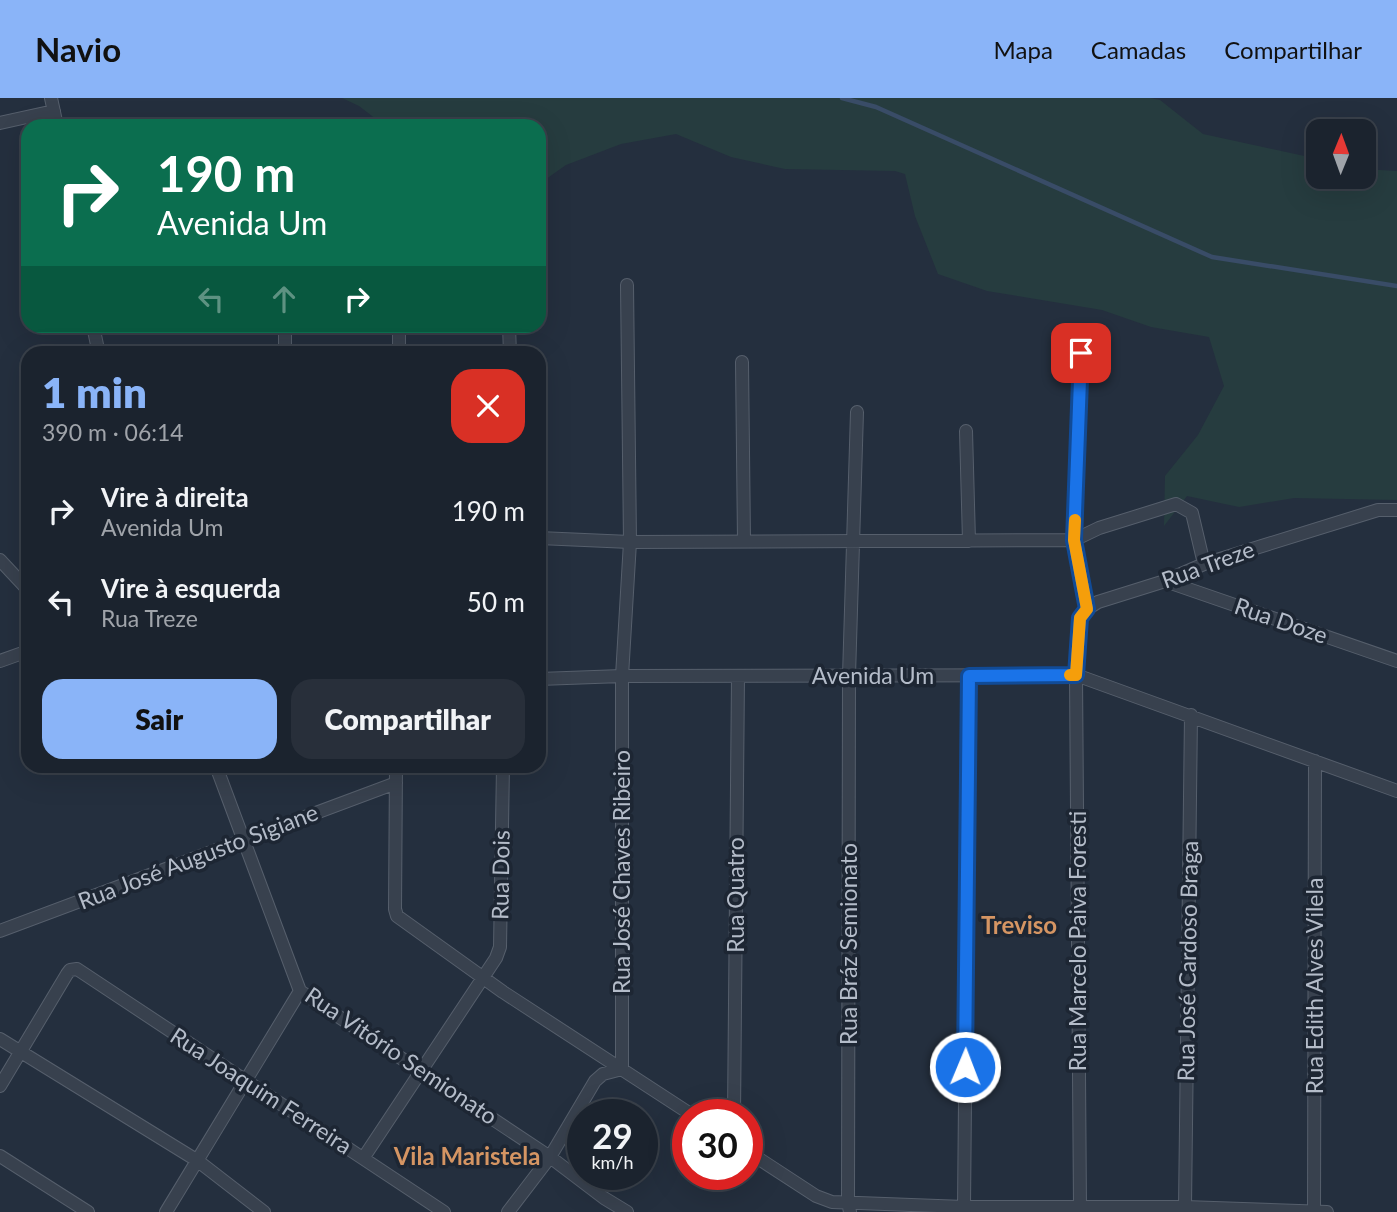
<!DOCTYPE html>
<html lang="pt">
<meta charset="utf-8">
<style>
:root{--surface:#1b232e;--page:#282f3a;--text:#f1f3f6;--muted:#a0a4aa;--line:#39404a;--accent:#8ab4f8}
body{margin:0;font-family:Lato,sans-serif;background:var(--page);color:var(--text);height:100vh;display:flex;flex-direction:column;font-size:26px;white-space:nowrap}
*{box-sizing:border-box;margin:0}
p{font-size:23px;color:var(--muted)}
.icon{flex:none;width:38px;height:38px;fill:none;stroke:currentColor;stroke-width:2;stroke-linecap:round;stroke-linejoin:round}
.map{position:relative;flex:1;overflow:hidden}
.side{position:absolute;left:21px;top:248px;width:525px;height:427px;display:flex;flex-direction:column;background:var(--surface);border-radius:21px;box-shadow:0 7px 28px #0002,0 0 0 2px var(--line)}
.side>*{flex:none}
.hud{position:absolute;left:21px;top:21px;width:525px;height:214px;border-radius:21px;box-shadow:0 7px 28px #0002,0 0 0 2px var(--line);background:#0b6e4f;color:#fff;overflow:hidden}
.needle{width:46px;rotate:1deg}
.tools{position:absolute;left:1306px;top:21px;display:grid;gap:14px}
.tools a{display:grid;place-items:center;width:70px;height:70px;border-radius:14px;background:var(--surface);box-shadow:0 7px 28px #0002,0 0 0 2px var(--line);font-size:35px}
.speed{position:absolute;left:567px;top:1001px;display:flex;gap:14px;font-size:35px;font-weight:700;text-align:center}
.speed>*{display:grid;place-content:center;width:91px;height:91px;border-radius:50%;background:var(--surface);box-shadow:0 7px 28px #0002,0 0 0 2px var(--line);line-height:1}
.speed small{font-size:18px;font-weight:400}
.speed .limit{border:10px solid #d22;background:#fff;color:#111}
.pin{position:absolute;display:grid;place-items:center;width:60px;height:60px;color:#fff;margin:-30px;border-radius:14px;box-shadow:0 4px 10px #0006}
.me{position:absolute;width:77px;margin:-38px;rotate:1deg;stroke-linejoin:round;filter:drop-shadow(0 0 5px #0008)}
.turn{display:flex;align-items:center;gap:24px;height:147px;padding:0 21px;font-size:32px}
.turn .icon{width:91px;height:91px;stroke-width:2.5}
.turn b{display:block;font-size:49px;line-height:60px}
.lanes{display:flex;align-items:center;height:66px;padding:0 21px;background:#0003;justify-content:center;gap:35px;direction:ltr}
.lanes .off{opacity:.35}
.round{display:grid;place-items:center;flex:none;width:74px;height:74px;border-radius:21px;background:var(--page)}
.headline{display:flex;align-items:center;justify-content:space-between;height:119px;padding:0 21px}
h1{font-size:42px;font-weight:800;line-height:52px;color:var(--accent)}
.action{display:flex;gap:14px;margin-top:auto;padding:14px 21px}
.action a{flex:1;height:80px;border-radius:21px;background:var(--accent);color:#111;font-size:28px;font-weight:800;line-height:80px;text-align:center}
.action a+a{background:var(--page);color:var(--text)}
ul{padding:0;list-style:none}
li{display:flex;align-items:center;gap:21px;height:91px;padding:0 21px}
li div{flex:1}
li b{display:block;font-size:26px}
li em{font-style:normal}
header{display:flex;align-items:center;gap:42px;box-sizing:border-box;height:98px;padding:0 35px;background:var(--accent);color:#111}
header strong{font-size:33px}
nav{display:flex;gap:38px;margin-inline-start:auto;font-size:24px}
.map>svg:first-child{display:block}
.green{fill:#263c3f}
.lines{fill:none;stroke-linecap:round;stroke-linejoin:round}
.stream{stroke:#394c67;stroke-width:4.5}
.street-casing{stroke:#565f6c;stroke-width:14}
.street{stroke:#38414e;stroke-width:12}
.route-casing{stroke:#114b97;stroke-width:18}
.route{stroke:#1a73e8;stroke-width:12}
.slow{stroke:#f59e0b;stroke-width:12}
.labels{text-anchor:middle;stroke-width:7;stroke-linejoin:round;paint-order:stroke}
.street-label{font-size:23px;fill:#b4bcc9;stroke:#1d2633}
.neighbourhood-label{font-size:24px;font-weight:bold;fill:#d59563;stroke:#1d2633}
</style>
<header>
<strong>Navio</strong>
<nav><a>Mapa</a><a>Camadas</a><a>Compartilhar</a></nav>
</header>
<div class="map">
<svg width="1397" height="1114" viewBox="0 0 1397 1114">
<rect width="100%" height="100%" fill="#242f3e"/>
<path class="green" d="M342 0H1150L1160 2 1203 36 1318 61V79H1363V71L1397 73V402L1294 400 1239 409 1187 398 1164 428 1165 378 1198 337 1224 288 1209 239 1151 229 1102 212 987 193 938 176 915 118 905 76 895 73 785 71 731 59 676 36 621 46 566 67 539 86V28H385L359 8Z"/>
<g class="lines">
<path class="stream" d="M842 0 876 9 1212 159 1397 188"/>
<defs>
<path id="street" d="M51 0 57 28
M0 25 54 13
M93 228 99 256
M509 228 510 256
M1081 255 1074 442 1087 511
M285 256V228
M399 256V228
M742 264 744 443
M966 333 969 443
M539 440 630 444 1074 442 1099 430 1176 406 1192 415 1204 466
M0 462 28 492
M1165 483 1397 563
M0 563 28 553
M539 581 622 578 1076 577 1397 693
M216 668 300 893 550 1059 604 1100 627 1114
M396 668 395 811 397 818 503 894 692 1017
M0 833 396 685
M0 941 198 1063 264 1114
M0 988 67 876 70 872 77 871 444 1114
M734 1017 738 578
M747 1053 816 1098 832 1104 964 1109H1185L1327 1114
M0 1058 88 1114
M364 1059 496 860 500 849 503 668
M964 1109 969 578
M1080 1109 1076 577 1080 520 1087 511 1098 504 1165 483 1204 466 1378 412H1397
M1185 1109 1191 617
M166 1114 300 893
M508 1114 550 1059 595 983 603 976 622 971V578L630 444 627 187
M850 1114 848 1104 849 578 857 314
M1314 1114 1315 663"/>
</defs>
<use href="#street" class="street-casing"/>
<use href="#street" class="street"/>
</g>
<g class="lines">
<defs>
<path id="route" d="M965 969 969 578 1076 577 1080 520 1087 511 1074 442 1081 255"/>
</defs>
<use href="#route" class="route-casing"/>
<use href="#route" class="route"/>
<path class="slow" d="M1070 577H1076L1080 520 1087 511 1074 442 1075 422"/>
</g>
<g class="labels">
<g class="street-label">
<text transform="translate(1208 467) rotate(-20)" y="8">Rua Treze</text>
<text transform="translate(1281 523) rotate(19)" y="8">Rua Doze</text>
<text x="873" y="586">Avenida Um</text>
<text transform="translate(198 759) rotate(-21)" y="8">Rua José Augusto Sigiane</text>
<text transform="translate(622 774) rotate(-90)" y="8">Rua José Chaves Ribeiro</text>
<text transform="translate(501 777) rotate(-89)" y="8">Rua Dois</text>
<text transform="translate(736 797) rotate(-90)" y="8">Rua Quatro</text>
<text transform="translate(1078 843) rotate(-90)" y="8">Rua Marcelo Paiva Foresti</text>
<text transform="translate(849 846) rotate(-90)" y="8">Rua Bráz Semionato</text>
<text transform="translate(1188 863) rotate(-89)" y="8">Rua José Cardoso Braga</text>
<text transform="translate(1315 888) rotate(-90)" y="8">Rua Edith Alves Vilela</text>
<text transform="translate(401 958) rotate(34)" y="8">Rua Vitório Semionato</text>
<text transform="translate(261 993) rotate(33)" y="8">Rua Joaquim Ferreira</text>
</g>
<g class="neighbourhood-label">
<text x="1019" y="836">Treviso</text>
<text x="467" y="1067">Vila Maristela</text>
</g>
</g>
</svg>
<div class="tools">
<a><svg class="needle" viewBox="-14 -14 28 28"><path d="M0-13l5 13h-10z" fill="#e53935"/><path d="M0 13l5-13h-10z" fill="#a0a4aa"/></svg></a>
</div>
<div class="speed"><div>29<small>km/h</small></div><div class="limit">30</div></div>
<div class="pin" style="left:1081px;top:255px;background:#d93025"><svg class="icon" aria-label="arrive" viewBox="0 0 24 24"><path d="M6 21V4h12l-3 4 3 4H6"/></svg></div>
<svg class="me" style="left:965px;top:969px" viewBox="-20 -20 40 40"><circle r="17" fill="#1a73e8" stroke="#fff" stroke-width="3"/><path d="M0-11L8 9 0 5-8 9z" fill="#fff"/></svg>
<div class="hud">
<div class="turn"><svg class="icon" aria-label="right" viewBox="0 0 24 24"><path d="M7 20v-9h11M14 6l5 5-5 5"/></svg><div><b>190 m</b>Avenida Um</div></div>
<div class="lanes"><svg class="icon off" aria-label="left" viewBox="0 0 24 24"><path d="M17 20v-9H6M10 6l-5 5 5 5"/></svg><svg class="icon off" aria-label="ahead" viewBox="0 0 24 24"><path d="M12 20V5M6 11l6-6 6 6"/></svg><svg class="icon" aria-label="right" viewBox="0 0 24 24"><path d="M7 20v-9h11M14 6l5 5-5 5"/></svg></div>
</div>
<section class="side">
<div class="headline"><div><h1>1 min</h1><p>390 m · 06:14</p></div><a class="round" style="background:#d93025;color:#fff"><svg class="icon" aria-label="close" viewBox="0 0 24 24"><path d="M6 6l12 12M18 6L6 18"/></svg></a></div>
<ul>
<li><svg class="icon" aria-label="right" viewBox="0 0 24 24"><path d="M7 20v-9h11M14 6l5 5-5 5"/></svg><div><b>Vire à direita</b><p>Avenida Um</p></div><em>190 m</em></li>
<li><svg class="icon" aria-label="left" viewBox="0 0 24 24"><path d="M17 20v-9H6M10 6l-5 5 5 5"/></svg><div><b>Vire à esquerda</b><p>Rua Treze</p></div><em>50 m</em></li>
</ul>
<div class="action"><a>Sair</a><a>Compartilhar</a></div>
</section>
</div>
